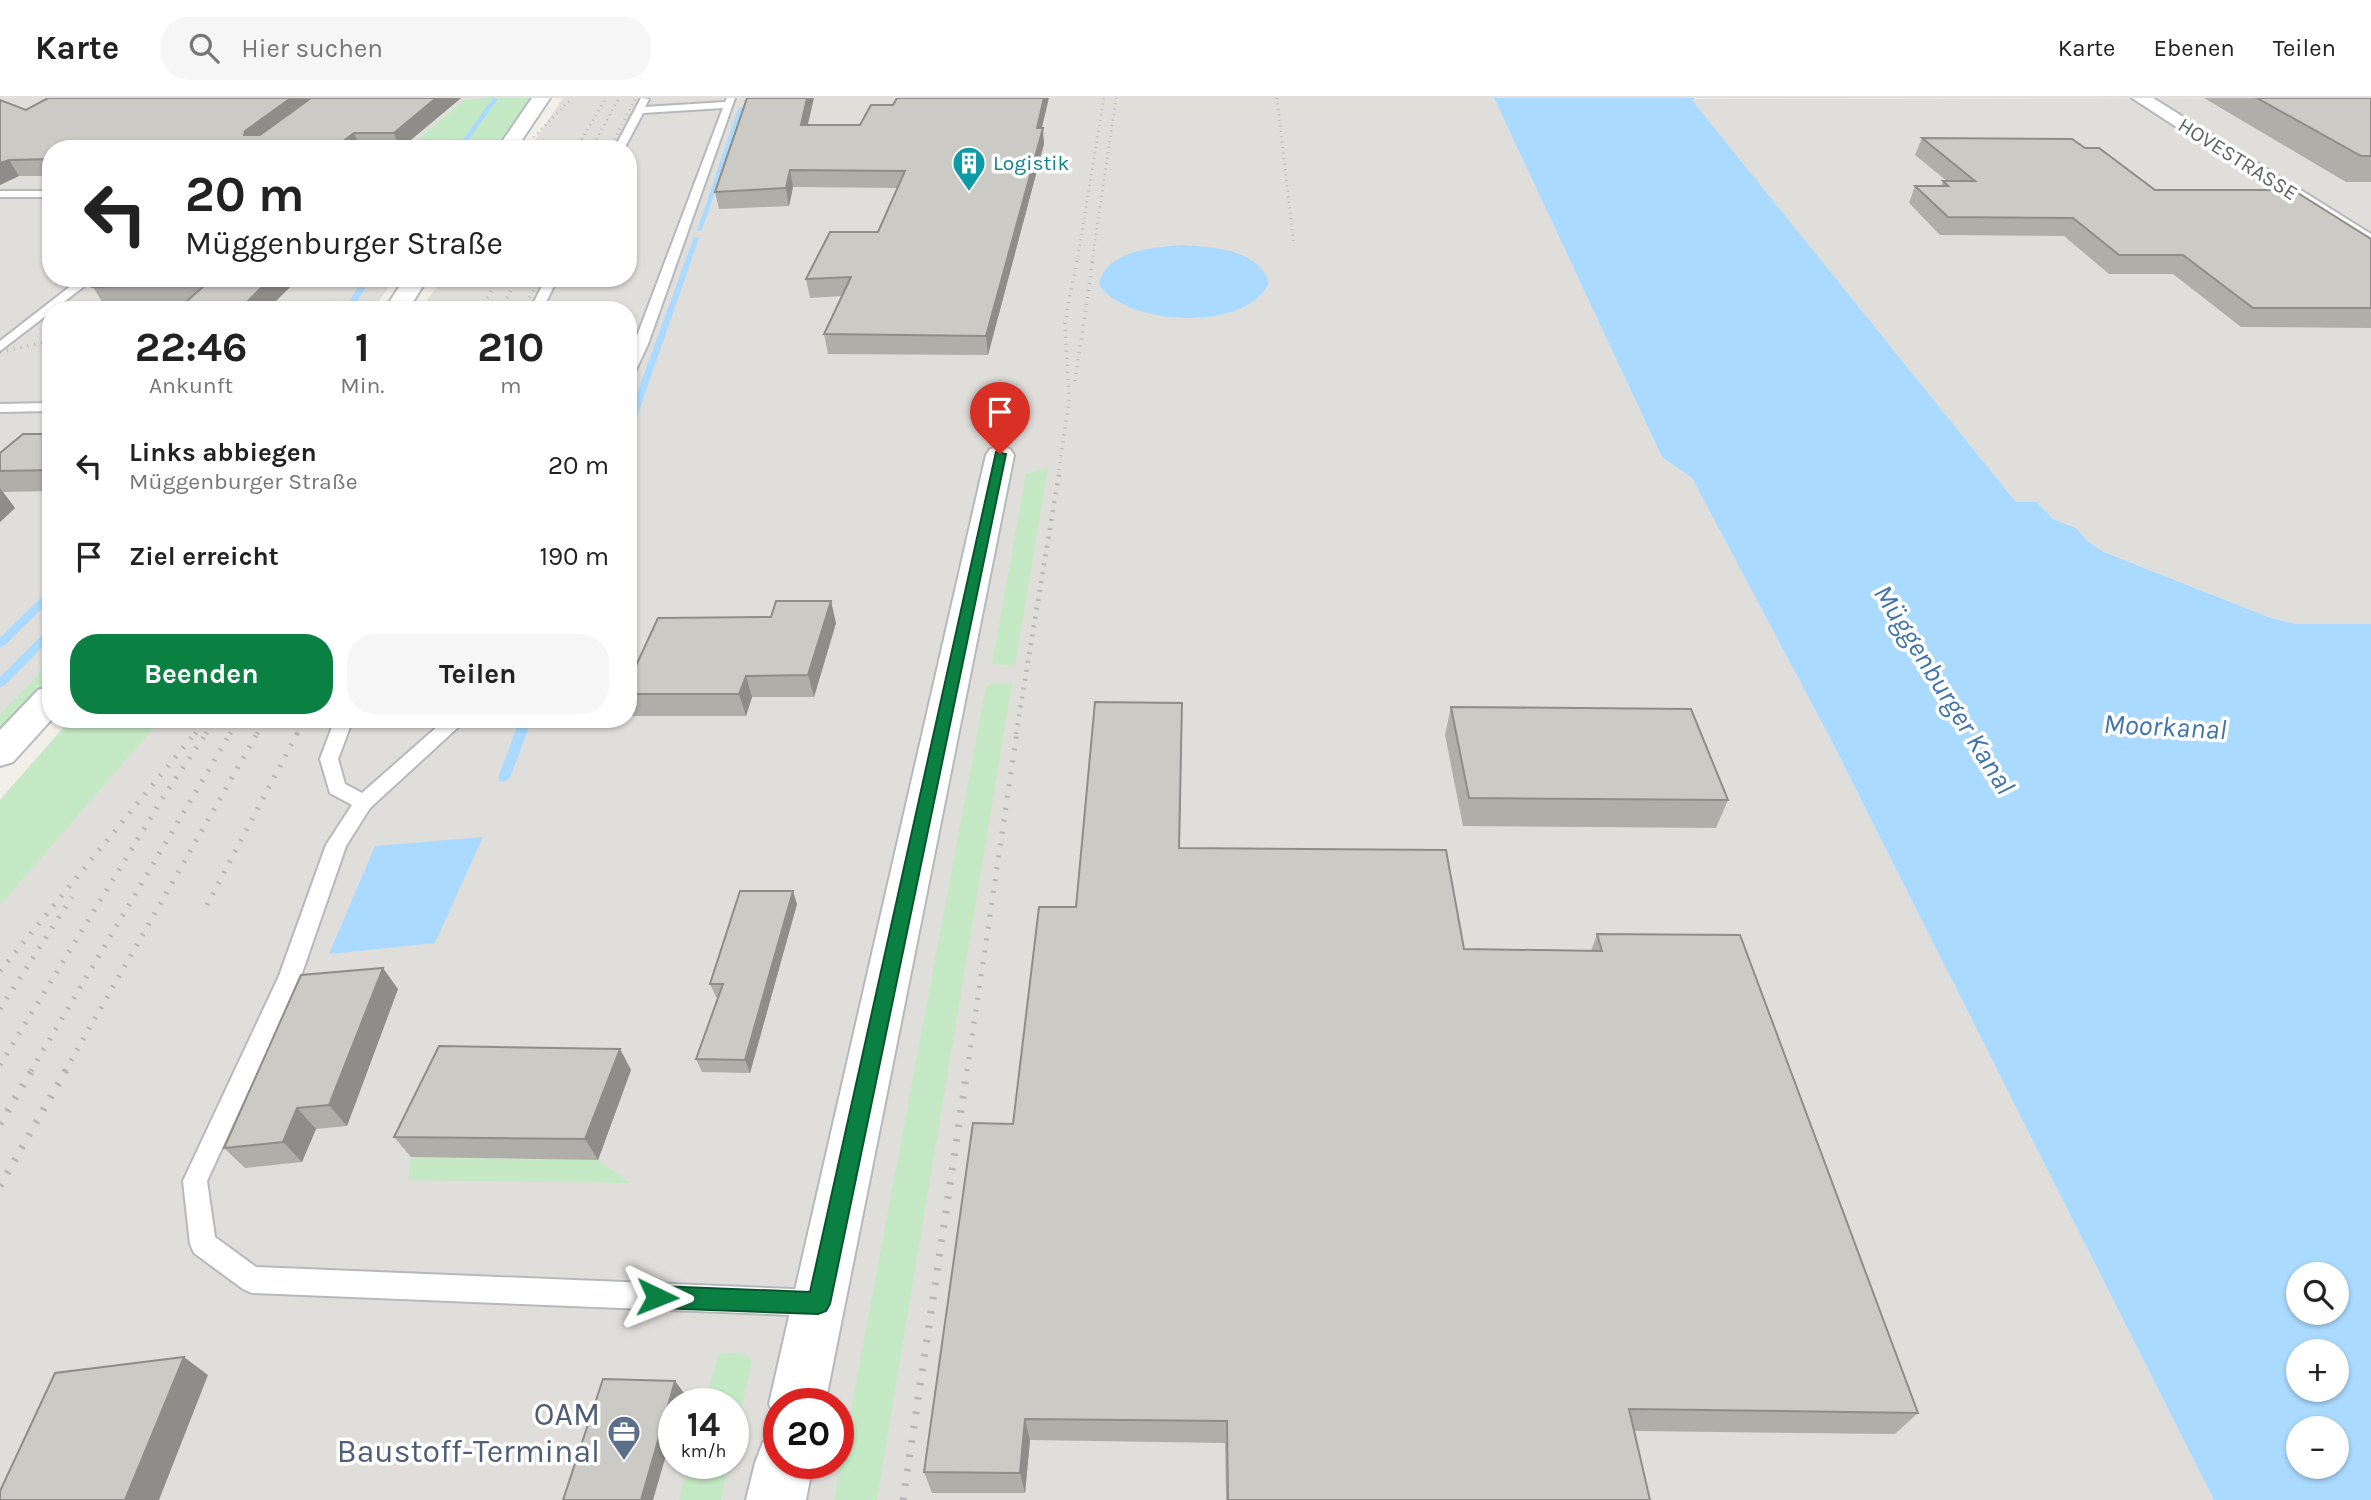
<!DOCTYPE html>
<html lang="de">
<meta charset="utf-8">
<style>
:root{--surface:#fff;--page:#f6f6f6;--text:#222;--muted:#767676;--line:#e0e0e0;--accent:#0b8043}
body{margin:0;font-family:Karla,sans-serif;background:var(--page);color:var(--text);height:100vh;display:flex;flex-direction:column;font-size:26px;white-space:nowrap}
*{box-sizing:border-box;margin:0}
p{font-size:23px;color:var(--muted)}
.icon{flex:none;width:38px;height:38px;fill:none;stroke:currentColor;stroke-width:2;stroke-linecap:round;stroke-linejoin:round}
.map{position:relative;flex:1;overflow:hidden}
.sheet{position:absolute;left:42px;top:203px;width:595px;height:427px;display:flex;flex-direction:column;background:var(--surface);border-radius:28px;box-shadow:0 2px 5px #0004}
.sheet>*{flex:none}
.hud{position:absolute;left:42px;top:42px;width:595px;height:147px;border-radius:28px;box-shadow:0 2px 5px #0004;background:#fff;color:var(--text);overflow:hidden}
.fabs{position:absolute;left:2286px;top:1164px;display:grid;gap:14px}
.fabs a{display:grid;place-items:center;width:63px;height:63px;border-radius:50%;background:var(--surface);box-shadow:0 2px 5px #0004;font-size:35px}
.speed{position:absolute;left:658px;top:1290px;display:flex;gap:14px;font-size:35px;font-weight:700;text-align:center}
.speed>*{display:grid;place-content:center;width:91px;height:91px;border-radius:50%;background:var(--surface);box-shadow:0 2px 5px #0004;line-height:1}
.speed small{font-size:18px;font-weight:400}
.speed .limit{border:10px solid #d22;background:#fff;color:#111}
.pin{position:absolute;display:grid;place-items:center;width:60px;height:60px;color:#fff;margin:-72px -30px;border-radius:50% 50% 50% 0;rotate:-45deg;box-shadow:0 0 7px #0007}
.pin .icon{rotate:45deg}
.me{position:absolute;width:77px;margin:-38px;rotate:92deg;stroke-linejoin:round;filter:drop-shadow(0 0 5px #0008)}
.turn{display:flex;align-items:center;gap:24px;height:147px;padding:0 28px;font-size:32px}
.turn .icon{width:91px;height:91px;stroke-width:2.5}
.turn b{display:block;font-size:49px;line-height:60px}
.eta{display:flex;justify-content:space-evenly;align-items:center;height:119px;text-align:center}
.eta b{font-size:42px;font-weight:700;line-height:49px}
.action{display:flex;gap:14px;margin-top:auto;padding:14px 28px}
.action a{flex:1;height:80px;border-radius:28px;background:var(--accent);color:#fff;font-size:28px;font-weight:700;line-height:80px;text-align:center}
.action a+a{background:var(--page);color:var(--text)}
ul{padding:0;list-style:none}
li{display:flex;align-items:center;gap:21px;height:91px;padding:0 28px}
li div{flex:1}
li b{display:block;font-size:26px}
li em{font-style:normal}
header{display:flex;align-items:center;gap:42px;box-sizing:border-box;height:98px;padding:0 35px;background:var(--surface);border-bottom:2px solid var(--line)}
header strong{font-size:33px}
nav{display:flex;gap:38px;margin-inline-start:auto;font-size:24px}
.search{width:490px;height:63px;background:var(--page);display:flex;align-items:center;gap:18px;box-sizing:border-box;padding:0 24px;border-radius:28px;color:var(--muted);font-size:26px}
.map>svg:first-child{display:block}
.industrial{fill:#e0deda;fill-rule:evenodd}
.green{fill:#c5e8c5}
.water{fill:#aadaff;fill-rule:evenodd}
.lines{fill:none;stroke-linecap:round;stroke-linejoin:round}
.stream{fill:#aadaff;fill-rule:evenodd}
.lane-casing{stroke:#b5b8bc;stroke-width:4}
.street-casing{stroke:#b5b8bc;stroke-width:4}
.secondary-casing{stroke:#b6babf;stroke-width:4}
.lane{fill:#fff;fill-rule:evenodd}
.street{fill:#fff;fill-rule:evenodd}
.secondary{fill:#fff;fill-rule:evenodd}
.rail-far4{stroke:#b6b7b8;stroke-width:2.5;stroke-dasharray:1 4.5;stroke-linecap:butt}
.rail-far3{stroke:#b6b7b8;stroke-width:3.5;stroke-dasharray:1 6;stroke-linecap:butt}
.rail-far2{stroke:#b6b7b8;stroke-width:4.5;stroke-dasharray:2 7;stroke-linecap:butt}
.rail-far1{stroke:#b6b7b8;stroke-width:5;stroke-dasharray:2 10;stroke-linecap:butt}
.rail{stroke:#b6b7b8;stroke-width:7;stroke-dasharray:2.5 12;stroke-linecap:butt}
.wall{fill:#afaea9}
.shaded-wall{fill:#8f8d8a}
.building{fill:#cccac5;stroke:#8f8d8a;stroke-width:2}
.route{fill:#0b8043;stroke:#07532c;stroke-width:2}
.labels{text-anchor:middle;stroke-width:7;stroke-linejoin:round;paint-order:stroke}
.far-street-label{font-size:21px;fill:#5f6368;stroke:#fff}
.far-culture-label{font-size:21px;fill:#0d838f;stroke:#fff;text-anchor:start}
.water-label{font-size:28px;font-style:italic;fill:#4174aa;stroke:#fff}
.near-service-label{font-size:32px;fill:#4e5e75;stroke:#fff;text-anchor:end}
</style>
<header>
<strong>Karte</strong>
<div class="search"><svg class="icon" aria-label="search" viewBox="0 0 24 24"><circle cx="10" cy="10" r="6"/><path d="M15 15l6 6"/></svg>Hier suchen</div>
<nav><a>Karte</a><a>Ebenen</a><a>Teilen</a></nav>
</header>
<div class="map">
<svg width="2371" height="1402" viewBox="0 0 2371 1402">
<rect width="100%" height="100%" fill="#f1efe8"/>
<path class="industrial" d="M0 0H489L464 2 406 51H51V180H396L372 212H51V563L0 616Z
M563 0H1494L1662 359 1692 380 1830 640 2214 1402H0V702L71 621H628V212H420L443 180H628V51H529ZM674 1306H733V1365H674ZM779 1306H838V1365H779Z
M2371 0V526H2297L2271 520 2104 454 2089 444 2076 430 2053 421 2037 404H2016L1691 1Z"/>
<path class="green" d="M484 0H531L494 51H406L464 2Z
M1048 370 1015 568 992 566 1026 376Z
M51 563V579L0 633V616Z
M993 586H1012L877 1402H834L986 589Z
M71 621H161L0 807V702Z
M411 1059 598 1062 630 1085 408 1082Z
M719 1255 744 1256 752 1263 733 1348V1306L705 1305Z
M689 1365H729L721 1402H679Z"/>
<path class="water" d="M1494 0H1695L1692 2 2016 404H2037L2053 421 2076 430 2089 444 2104 454 2271 520 2297 526H2371V1402H2214L1830 640 1692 380 1662 359ZM2298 1176H2336V1214H2298ZM2298 1253H2336V1292H2298ZM2298 1330H2336V1368H2298Z
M1181 147C1212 149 1256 150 1269 184 1250 234 1125 229 1099 186 1106 152 1152 150 1181 147Z
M483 739 435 845 329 856 375 748Z"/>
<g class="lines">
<path class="stream" d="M493 0 498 1 462 51H456Z
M741 9 744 11 702 132 697 133 738 11Z
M694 139 699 140 632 333 628 336V320Z
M365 180H372L351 212H343Z
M51 493V502L4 548 0 549V540L47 494Z
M51 531V540L4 588 0 589V579L47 532Z
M520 621H532L510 680 504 684 500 683 498 680Z"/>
<defs>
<path id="lane" d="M727 0H735L648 246 634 276 628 280V262L723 10 643 15 624 51H614L641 0 649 1 645 9 725 4Z
M0 93H51V99H0Z
M81 180H95L0 253V243Z
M546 180H558L542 212H530Z
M51 305V313L0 314V306Z
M335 621H353L338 661 345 686 362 695 446 621H467L370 710 346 748 301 878 207 1083 215 1139 256 1169 817 1192 826 1196 830 1205 826 1214 817 1218 252 1195 243 1191 194 1155 190 1146 183 1083 279 878 326 747 352 707 330 695 320 661Z"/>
<path id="street" d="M2132 0H2153L2371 136V152L2363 150Z
M1000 349 1010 351 1014 357 825 1306H779V1327L769 1306 986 357 990 351Z
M779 1338V1365H813L806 1402H746L755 1365 763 1344Z"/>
<path id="secondary" d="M532 0H550L516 51H497Z
M405 180H428L408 212H384Z
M51 588 52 621 13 664 0 668V632L38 592Z"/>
</defs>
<use href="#lane" class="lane-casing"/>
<use href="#street" class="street-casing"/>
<use href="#secondary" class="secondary-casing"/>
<use href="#lane" class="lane"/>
<use href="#street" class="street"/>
<use href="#secondary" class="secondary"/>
<path class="rail-far4" d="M1277 0 1294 148
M522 51 572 0
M576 51 606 0
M591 51 619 0
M609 51 636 0
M1077 164 1104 0
M1092 164 1116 0"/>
<path class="rail-far3" d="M480 212 499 180
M500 212 518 180
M523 212 540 180
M0 254 51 243
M1075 283 1093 162
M1059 372 1069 301 1065 225 1077 162"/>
<path class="rail-far2" d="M195 636 202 627
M206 636 216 621
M230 636 239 621
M257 636 266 621
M297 636 305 621
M1016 636 1060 370"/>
<path class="rail-far1" d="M207 807 298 634
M0 873 196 634
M0 911 72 799
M0 967 164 698 207 634
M31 973 231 634
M65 973 258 634
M967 973 1017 634"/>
<path class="rail" d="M0 1026 32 972
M0 1088 66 972
M903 1402 967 972"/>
</g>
<path class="wall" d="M461 0 400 51H51V78H19L0 87V2L26 12Z
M2204 0H2371V84H2346Z
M808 27 1042 30 1044 46 988 257 828 256 824 236 842 198 810 200 806 181 878 134 898 90 793 89 789 108 719 111 715 94Z
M1922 40 2085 50 2155 92 2371 141V230L2241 229 2173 176H2109L2064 138 1940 137 1909 105 1915 88H1941L1943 83H1947L1915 57Z
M104 180H299L267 212 184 205 104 207 93 189Z
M51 336V393L3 394 15 410 0 424V355Z
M771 519 836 525 814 599H752L746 618H632L628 609V585Z
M1182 605 1180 750 1464 851 1591 853 1597 836 1918 1315 1895 1336 1635 1333 1650 1402H1226L1225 1345 1030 1342 1025 1395H932L924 1374 1013 1026Z
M1451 609 1728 702 1716 730 1463 728 1445 637Z
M797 806 750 975 702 974 696 961 718 899H716L710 886Z
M398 891 347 1028 316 1031 302 1064 245 1070 224 1050Z
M620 951 631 972 598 1062 411 1059 394 1039Z"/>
<path class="shaded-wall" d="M291 0H320L252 49 244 37 245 33Z
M436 0H461L400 51 394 35Z
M807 0H814L804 43 801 27Z
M1044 0H1049L1038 46 1037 30Z
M1043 30 1044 46 988 257 986 238Z
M354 35 361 51H333Z
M9 62 19 78 0 87V65Z
M790 72 793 89 789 108 786 90Z
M271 180H299L267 212H239Z
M0 390 15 410 0 424Z
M831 503 836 525 814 599 808 577Z
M746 578 752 599 746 618 739 596Z
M793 793 797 806 750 975 745 962Z
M383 870 398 891 347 1028 329 1007Z
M620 951 631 972 598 1062 585 1041Z
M297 1010 316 1031 302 1064 283 1044Z
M184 1259 208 1277 159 1402H125Z
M675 1283 684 1295 681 1306H674V1330L653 1402H641Z
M1025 1321 1030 1342 1025 1395 1020 1375Z"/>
<path class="building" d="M48 0H291L245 33 244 37H260L311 0H436L394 35H354L333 51H51V61L9 62 0 65V2L26 12Z
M747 0H807L801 27H860L871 7H893L897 0H1044L1037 30H1043L986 238 824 236 851 179 806 181 830 134H878L905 73 790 72 786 90 715 94Z
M2257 0H2371V58H2361Z
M1922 40 2072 41 2085 50H2099L2155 92H2293L2371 141V210H2253L2183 157H2119L2073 120 1948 119 1915 88H1948L1943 83H1975Z
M104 180H271L239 212H177L206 186 93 189Z
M23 336H51V372L0 373V355Z
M776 503H831L808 577 746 578 739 596H628V585L658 520 771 519Z
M1095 604 1182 605 1179 750 1446 752 1464 851 1602 853 1597 836 1740 837 1918 1315 1629 1311 1650 1402H1228L1227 1323 1025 1321 1020 1375 924 1374 973 1025 1013 1026 1039 809H1076Z
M1451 609 1691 611 1728 702 1469 700Z
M740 793H793L745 962 696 961 723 886H710Z
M383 870 329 1007 297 1010 283 1044 224 1050 301 877Z
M439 948 620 951 585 1041 394 1039Z
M184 1259 125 1402H0V1393L55 1275Z
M603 1281 675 1283 641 1402H563Z"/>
<path class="route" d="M996 354 1006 356 830 1206 826 1213 818 1216 657 1210 649 1206 646 1199 649 1191 657 1188 810 1194Z"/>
<defs>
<symbol id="building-pin" viewBox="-11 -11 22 30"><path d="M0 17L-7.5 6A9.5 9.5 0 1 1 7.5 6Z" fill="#0f9aa8" stroke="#fff"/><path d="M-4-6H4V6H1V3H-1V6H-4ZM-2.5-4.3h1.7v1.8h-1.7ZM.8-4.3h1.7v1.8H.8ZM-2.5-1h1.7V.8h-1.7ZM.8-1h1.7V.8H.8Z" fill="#fff"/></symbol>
<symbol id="office-pin" viewBox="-11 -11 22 30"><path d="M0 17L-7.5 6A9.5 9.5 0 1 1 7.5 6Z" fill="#5c6f8a" stroke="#fff"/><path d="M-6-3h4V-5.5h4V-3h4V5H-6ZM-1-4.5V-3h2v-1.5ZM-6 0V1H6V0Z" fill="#fff"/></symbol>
</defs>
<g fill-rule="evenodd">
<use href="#building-pin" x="950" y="46" width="38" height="52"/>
<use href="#office-pin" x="605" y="1315" width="38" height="52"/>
</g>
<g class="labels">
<g class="far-street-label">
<text transform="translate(2238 61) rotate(32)" y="7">HOVESTRASSE</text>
</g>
<g class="far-culture-label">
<text x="993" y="72">Logistik</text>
</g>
<g class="water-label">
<text transform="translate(1945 591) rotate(58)" y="10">Müggenburger Kanal</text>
<text transform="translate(2165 628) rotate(3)" y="10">Moorkanal</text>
</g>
<g class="near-service-label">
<text x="600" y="1327">OAM<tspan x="600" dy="37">Baustoff-Terminal</tspan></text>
</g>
</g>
</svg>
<div class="fabs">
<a><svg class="icon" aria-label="search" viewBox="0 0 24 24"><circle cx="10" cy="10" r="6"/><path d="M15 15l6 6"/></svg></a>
<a>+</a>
<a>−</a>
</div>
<div class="speed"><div>14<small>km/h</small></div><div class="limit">20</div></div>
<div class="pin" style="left:1000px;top:356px;background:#d93025"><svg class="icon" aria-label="arrive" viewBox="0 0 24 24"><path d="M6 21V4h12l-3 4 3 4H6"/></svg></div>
<svg class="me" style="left:657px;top:1199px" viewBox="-20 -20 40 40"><path d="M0-17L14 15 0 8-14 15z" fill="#0b8043" stroke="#fff" stroke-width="4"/></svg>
<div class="hud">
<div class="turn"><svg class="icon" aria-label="left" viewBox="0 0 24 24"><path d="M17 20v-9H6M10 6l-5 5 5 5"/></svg><div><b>20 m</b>Müggenburger Straße</div></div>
</div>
<section class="sheet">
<div class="eta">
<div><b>22:46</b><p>Ankunft</p></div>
<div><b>1</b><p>Min.</p></div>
<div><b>210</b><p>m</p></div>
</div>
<ul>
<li><svg class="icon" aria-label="left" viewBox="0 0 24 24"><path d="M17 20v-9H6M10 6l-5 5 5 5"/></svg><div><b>Links abbiegen</b><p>Müggenburger Straße</p></div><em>20 m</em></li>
<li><svg class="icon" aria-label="arrive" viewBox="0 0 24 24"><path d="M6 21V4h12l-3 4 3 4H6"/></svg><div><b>Ziel erreicht</b></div><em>190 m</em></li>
</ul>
<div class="action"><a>Beenden</a><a>Teilen</a></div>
</section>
</div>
